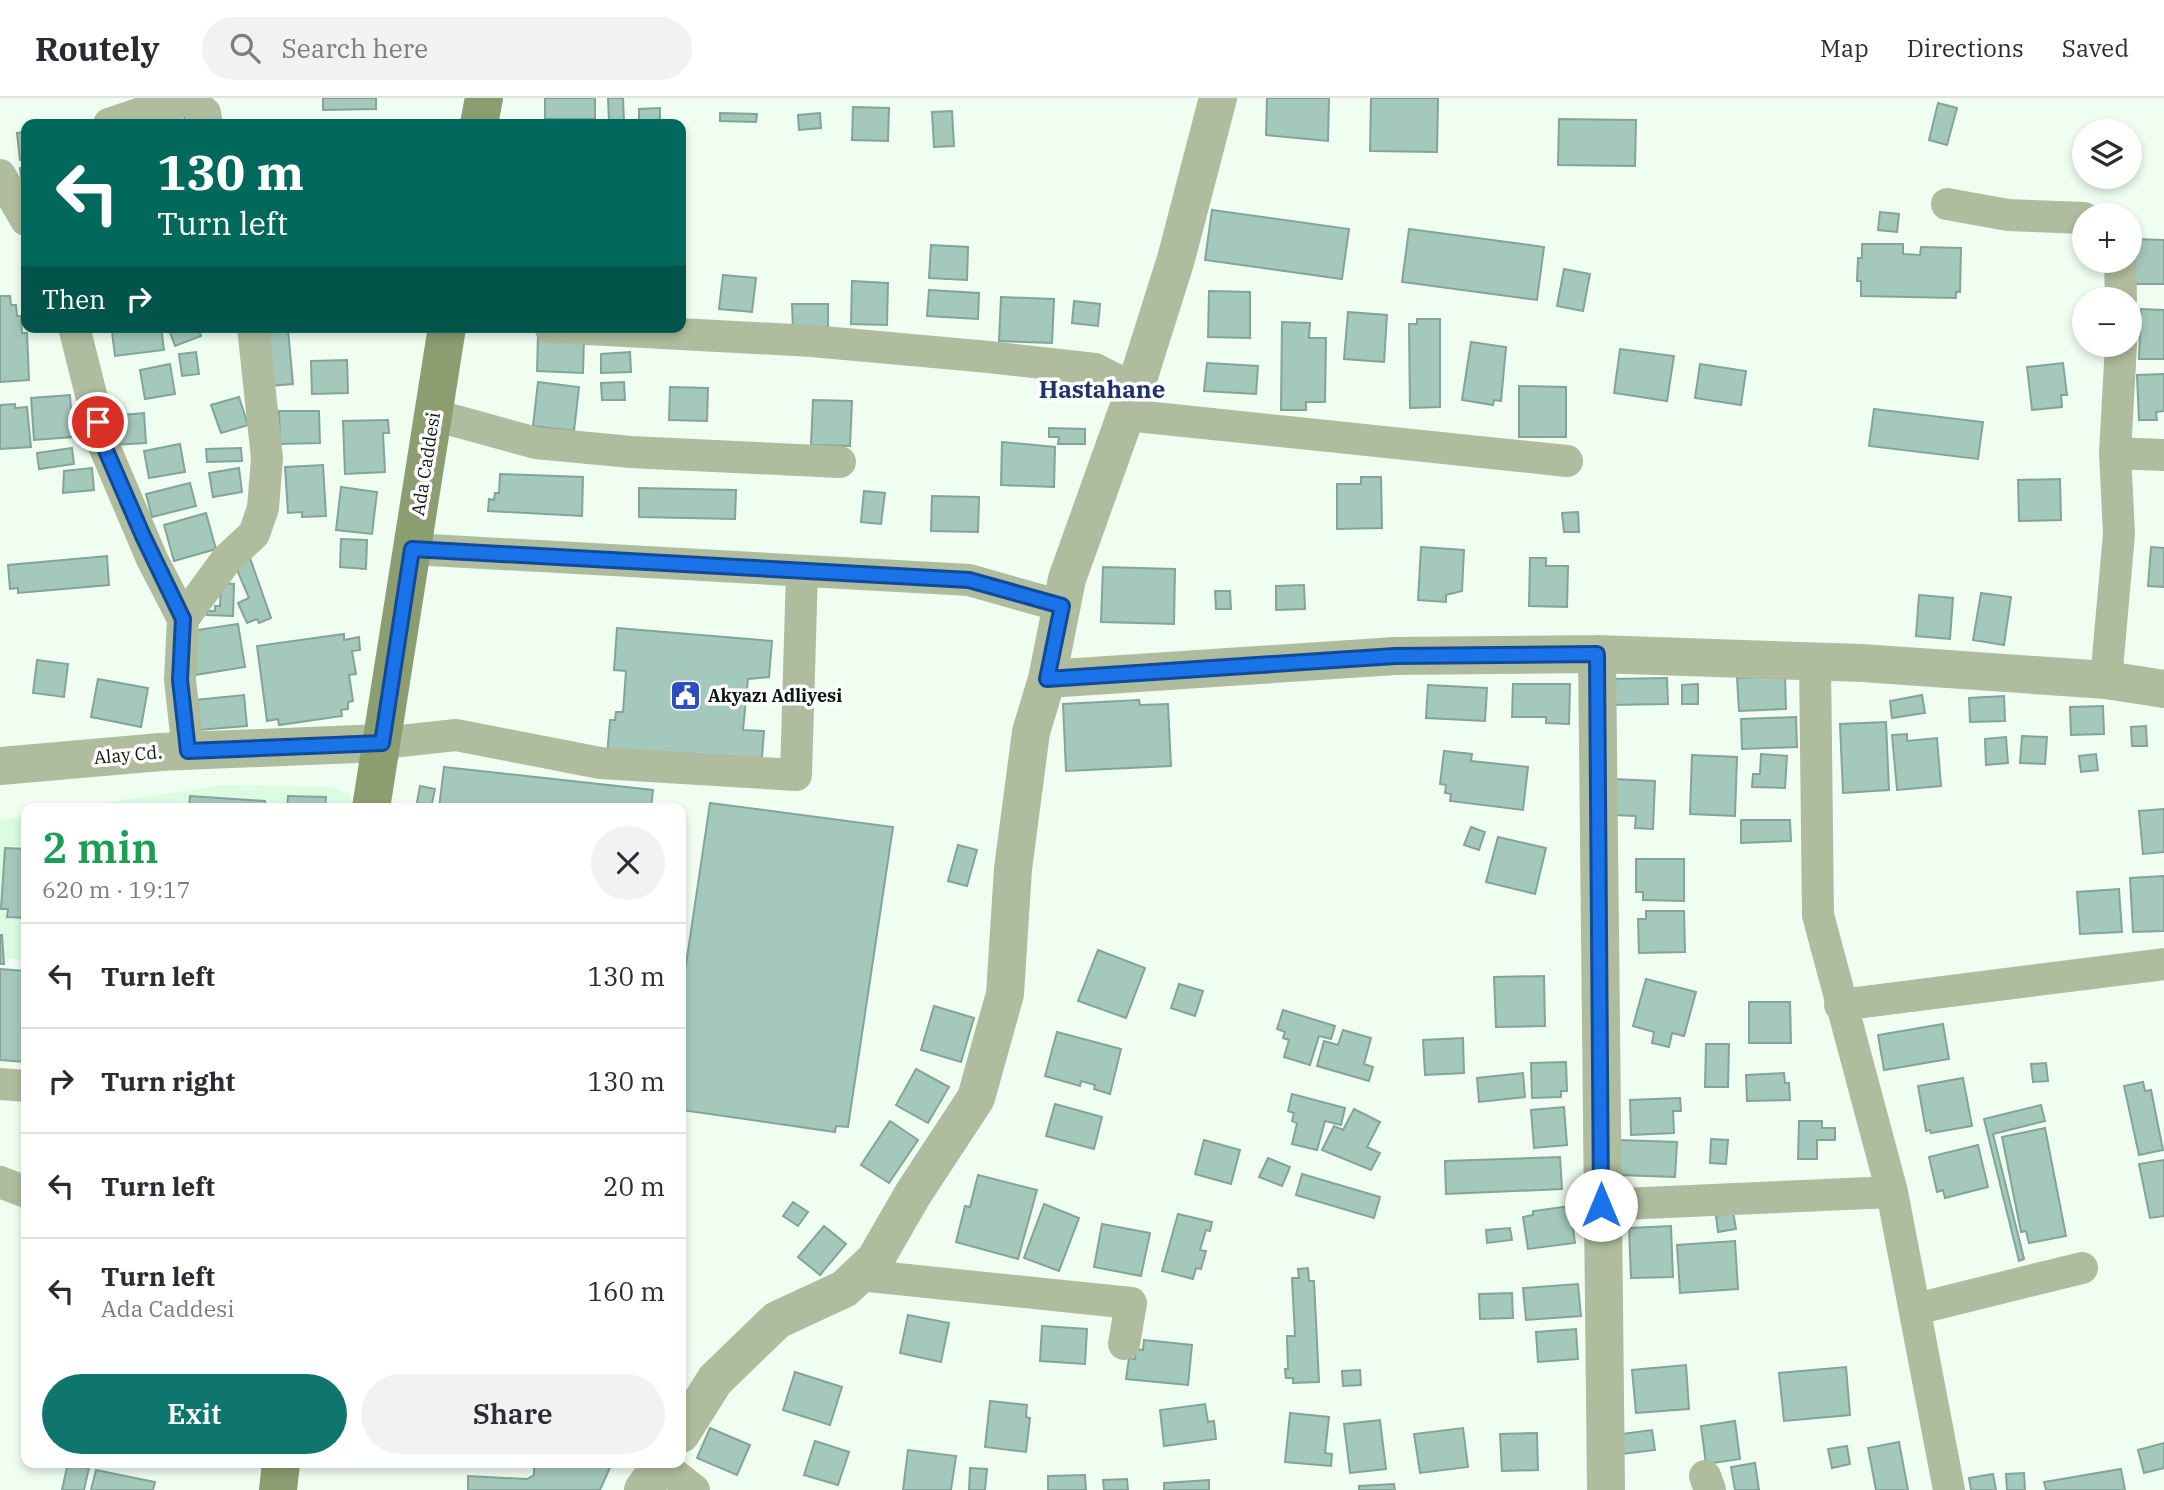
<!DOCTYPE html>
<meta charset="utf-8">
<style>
:root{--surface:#fff;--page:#f2f2f3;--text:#2b2b33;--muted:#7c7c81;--line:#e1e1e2;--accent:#0f766e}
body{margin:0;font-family:"IBM Plex Serif",serif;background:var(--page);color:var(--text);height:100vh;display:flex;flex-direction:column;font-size:26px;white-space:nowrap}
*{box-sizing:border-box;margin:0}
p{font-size:23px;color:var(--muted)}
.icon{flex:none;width:38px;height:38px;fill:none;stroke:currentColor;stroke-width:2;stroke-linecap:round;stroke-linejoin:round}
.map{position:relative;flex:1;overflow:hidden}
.sheet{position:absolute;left:21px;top:705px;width:665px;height:665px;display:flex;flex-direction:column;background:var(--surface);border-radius:14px;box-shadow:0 4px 10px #0003}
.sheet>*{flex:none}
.top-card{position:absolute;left:21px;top:21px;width:665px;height:214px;border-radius:14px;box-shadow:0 4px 10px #0003;background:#00695c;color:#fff;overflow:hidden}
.buttons{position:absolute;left:2072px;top:21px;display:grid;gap:14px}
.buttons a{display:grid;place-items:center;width:70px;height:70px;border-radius:50%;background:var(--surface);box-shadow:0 4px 10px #0003;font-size:35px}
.pin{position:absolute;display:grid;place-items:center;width:60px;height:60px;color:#fff;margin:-30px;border:4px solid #fff;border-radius:50%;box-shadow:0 2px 7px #0007}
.me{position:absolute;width:77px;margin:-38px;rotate:0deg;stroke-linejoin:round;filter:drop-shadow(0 0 5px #0008)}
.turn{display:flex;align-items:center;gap:24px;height:147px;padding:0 21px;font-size:32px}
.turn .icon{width:91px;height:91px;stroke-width:2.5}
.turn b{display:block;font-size:49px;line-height:60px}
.then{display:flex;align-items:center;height:66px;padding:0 21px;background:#0003;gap:14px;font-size:26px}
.round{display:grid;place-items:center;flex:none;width:74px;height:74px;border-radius:37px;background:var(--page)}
.head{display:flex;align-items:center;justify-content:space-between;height:119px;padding:0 21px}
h1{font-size:42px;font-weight:600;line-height:52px;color:#1e9e55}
.action{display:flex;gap:14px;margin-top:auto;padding:14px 21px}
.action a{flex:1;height:80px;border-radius:42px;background:var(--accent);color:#fff;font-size:28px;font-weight:600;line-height:80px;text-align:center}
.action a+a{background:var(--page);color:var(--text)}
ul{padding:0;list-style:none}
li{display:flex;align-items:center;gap:21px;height:105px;padding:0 21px;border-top:2px solid var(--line)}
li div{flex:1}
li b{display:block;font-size:26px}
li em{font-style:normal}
header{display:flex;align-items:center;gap:42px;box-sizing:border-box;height:98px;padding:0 35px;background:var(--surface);border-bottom:2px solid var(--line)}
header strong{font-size:33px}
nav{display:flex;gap:38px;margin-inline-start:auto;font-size:24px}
.search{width:490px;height:63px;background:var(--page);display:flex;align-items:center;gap:18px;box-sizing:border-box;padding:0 24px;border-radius:38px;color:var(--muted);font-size:26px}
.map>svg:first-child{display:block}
.built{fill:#dbfce0}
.building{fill:#a5c8bc;stroke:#83a499;stroke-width:2}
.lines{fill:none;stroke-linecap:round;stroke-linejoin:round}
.minor{stroke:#afbc9d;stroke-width:32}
.tertiary{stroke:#afbc9d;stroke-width:38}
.secondary{stroke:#8c9e70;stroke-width:38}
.route-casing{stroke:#114b97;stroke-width:18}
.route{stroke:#1a73e8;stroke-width:12}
.labels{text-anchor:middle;stroke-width:7;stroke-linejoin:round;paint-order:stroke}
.street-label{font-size:18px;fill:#0c150e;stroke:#fff}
.poi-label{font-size:18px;font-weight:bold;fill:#0c150e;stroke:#fff;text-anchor:start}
.district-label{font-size:24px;font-weight:bold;fill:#20346c;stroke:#fff}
</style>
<header>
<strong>Routely</strong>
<div class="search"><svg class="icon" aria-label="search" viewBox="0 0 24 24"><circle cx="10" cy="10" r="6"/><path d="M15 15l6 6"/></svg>Search here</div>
<nav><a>Map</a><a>Directions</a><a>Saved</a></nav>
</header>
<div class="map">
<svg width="2164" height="1392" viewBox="0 0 2164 1392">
<rect width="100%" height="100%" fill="#effef1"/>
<path class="built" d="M223 687 332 689 350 697 354 710H71Z
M26 718V861H0V722Z"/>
<path class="building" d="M323 0H376V11L323 12Z
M545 0H595V21H545Z
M608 0H623L624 23 609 24Z
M1267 0H1329L1328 43 1266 37Z
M1371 0H1438L1437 54 1370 53Z
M1938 5 1957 10 1947 47 1929 42Z
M853 9 889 10 888 43 852 42Z
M660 10V26H639V11Z
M952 13 954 48 934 49 932 14Z
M720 15 757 16 756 24 720 23Z
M820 15 821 30 799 32 798 17Z
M184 16 187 26H154Z
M1559 21 1636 22 1635 68 1558 67Z
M26 34V62H20L17 35Z
M26 69V87H22L20 70Z
M1212 112 1349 131 1342 181 1205 162Z
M1880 114 1899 116 1897 134 1878 132Z
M1409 131 1544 149 1537 202 1402 184Z
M2135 141 2164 142V186H2134Z
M1862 146H1903V156L1920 157 1921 149 1961 150 1960 194H1956V200L1861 198V183H1857L1858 160H1862Z
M931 147 968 149 967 182 929 180Z
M1564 171 1590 176 1583 213 1557 208Z
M723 177 756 180 752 214 719 211Z
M852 183 888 185 887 227 851 226Z
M929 192 979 195 978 221 927 218Z
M1209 193 1250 194V240L1208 239Z
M0 198H10L11 207H16L17 218H21L22 235H27L29 282 0 284Z
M1001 199 1054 201 1052 245 999 243Z
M1074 203 1100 206 1098 228 1072 225Z
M792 206H828V232H793Z
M2141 211 2164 212V261H2139Z
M1348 214 1387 217 1384 264 1344 261Z
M1417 221H1440V309L1410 310 1409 226H1417Z
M1282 224 1310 225 1309 240H1326L1325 304H1306V312H1281Z
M161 229 164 252 115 258 112 234Z
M168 229H198L201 238 175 248Z
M288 232 293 286 269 288 263 235Z
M538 238 584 240 583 275 537 273Z
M1471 244 1506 249 1501 303 1494 302 1493 307 1462 302Z
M1620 251 1674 258 1667 303 1614 295Z
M196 254 199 276 182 278 179 256Z
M630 254 631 274 601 275V256Z
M347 262 348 295 312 296 311 263Z
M1207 265 1258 268 1256 296 1204 293Z
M2063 265 2067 297H2061L2062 309 2032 312 2027 269Z
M170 266 175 296 145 301 140 272Z
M1700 266 1746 273 1741 307 1695 300Z
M2164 276V313L2156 314 2157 322H2139L2137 277Z
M538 284 579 289 574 333 533 328Z
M624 284 625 302H602L601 285Z
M1519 288 1566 289V339H1519Z
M670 289 708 290 707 323 669 322Z
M70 297 73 339 34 342 31 300Z
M239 299 248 327 221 335 211 307Z
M813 302 852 303 850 348 811 347Z
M15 306V310L27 309 31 349 0 351V307Z
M1874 311 1983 324 1978 361 1869 348Z
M279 313H319L320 345 280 346Z
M144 315 146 345 113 347 111 318Z
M388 322 389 335H383L385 374 345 376 343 323Z
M1049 330 1085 331V346H1058L1059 339H1049Z
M1002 344 1055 349 1054 389 1001 387Z
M180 346 185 374 149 380 144 353Z
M72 350 74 366 39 371 37 355Z
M241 350 242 363 207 364 206 351Z
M323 367 326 418 302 419V414L288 415 285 369Z
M92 370 94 392 63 395 64 373Z
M239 370 242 394 213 399 209 375Z
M500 376 583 379 582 418 488 413 489 401 494 402 495 395H499Z
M1361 379H1381L1382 430 1337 431V386H1361Z
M2060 381 2061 422 2019 423 2018 382Z
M190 385 196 408 152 419 146 396Z
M341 389 377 394 372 436 336 432Z
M639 390 736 392 735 421 639 419Z
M864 393 885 395 881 426 861 424Z
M932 398 979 399 978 434 931 433Z
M1578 414 1579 434H1564L1562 415Z
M206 415 216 451 174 463 164 427Z
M341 441 367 442 366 471 340 469Z
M1421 449 1464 452 1462 493 1446 497V504L1418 502Z
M2151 449 2164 450V489L2148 488Z
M107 458 109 487 18 495V490L10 491 8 467Z
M250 460 271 520 259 525 257 521 247 525 238 505 249 500 235 467Z
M1530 460H1546V468H1568L1567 509 1529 508Z
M1103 469 1175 471 1174 526 1101 524Z
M221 485 234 486 233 518 207 517V513H215V508H220Z
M1304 487 1305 511 1276 512V488Z
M1215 493H1230L1231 511H1216Z
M1981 495 2011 499 2004 547 1973 542Z
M1919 497 1953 500 1950 541 1916 538Z
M238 526 245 569 195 577 197 532Z
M617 530 772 543 769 579 748 581 743 632 764 633 761 671 607 659 610 622H615L616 614H623L626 573 614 572Z
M344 536V542L359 539 360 552 352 553 356 576 349 577 353 603 348 604V611L341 612 342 618 279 627 278 621 267 623 257 548Z
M37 562 68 566 64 599 33 595Z
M1785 578 1786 611 1739 613 1737 580Z
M1667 580 1668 606 1610 607 1609 581Z
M98 581 148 590 141 629 91 619Z
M1513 586H1570L1569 626 1546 625V619H1512Z
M1698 586V606H1682V587Z
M1428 587 1487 590 1485 623 1426 620Z
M244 597 247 628 198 632 195 602Z
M1922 597 1925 615 1892 620 1890 603Z
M2004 598 2005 623 1970 624 1969 600Z
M1139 602 1140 607 1168 606 1171 668 1066 673 1063 606Z
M2103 608 2104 636 2071 637 2070 609Z
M1796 619 1797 649 1742 651 1741 621Z
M1886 624 1889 692 1843 695 1840 626Z
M2146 628 2147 648H2132L2131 629Z
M1907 636V643L1937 640 1941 688 1897 692 1892 637Z
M2022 638 2047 639 2045 666 2020 665Z
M2006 639 2008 665 1986 667 1985 641Z
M1444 653 1472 656 1471 663 1528 669 1523 712 1450 703 1451 696 1445 695 1446 687 1440 686Z
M1761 656 1787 658 1785 690 1752 689 1753 676H1760Z
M2096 656 2098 672 2081 674 2079 658Z
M1692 657 1737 659 1735 718 1690 716Z
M444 669 653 692 651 710H439Z
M1614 681 1655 683 1653 731 1635 730 1636 718 1613 717Z
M420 688 435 691 431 710H416Z
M190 698 265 703V710H189Z
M288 698 326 699 325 710H287Z
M710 705 893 729 848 1029 836 1028 835 1034 681 1012V900Z
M2164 711V754L2143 756 2139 713Z
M1741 722H1790L1791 743 1741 745Z
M1471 729 1485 734 1479 752 1464 747Z
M1498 739 1546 750 1535 796 1486 784Z
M958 747 977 752 967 788 948 783Z
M5 750 26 751V820L7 819 8 811H1Z
M1636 761H1684V803L1643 802V794H1636Z
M2164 778V833L2133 834 2130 780Z
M2119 791 2122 834 2080 836 2077 794Z
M1646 813H1684L1685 854 1639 855 1638 821H1646Z
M0 837H2L4 866H0Z
M1098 852 1145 870 1126 920 1078 903Z
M0 871 26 873 25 964 0 962Z
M1544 878 1545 928 1496 929 1494 879Z
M1646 881 1696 894 1684 938 1672 935 1669 949 1652 945 1654 934 1633 928Z
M1179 886 1203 893 1195 918 1171 910Z
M1749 904H1790L1791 945H1749Z
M934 908 974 920 961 964 921 952Z
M1283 912 1335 928 1331 941 1319 938 1310 967 1284 959 1289 942 1283 940 1285 934 1277 931Z
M1943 926 1949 961 1884 972 1878 937Z
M1343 932 1371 940 1364 966 1373 969 1369 983 1317 968 1324 943 1338 947Z
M1057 934 1121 951 1110 996 1094 991 1095 987 1081 983 1080 988 1045 978Z
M1463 940 1464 975 1425 977 1423 942Z
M1706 946H1729L1728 989H1705Z
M1566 964 1567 993H1561V999L1532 1000 1531 965Z
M2046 965 2048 983 2033 984 2031 966Z
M916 971 949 989 928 1025 896 1007Z
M1523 975 1525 999 1479 1004 1477 980Z
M1784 975 1785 985H1789L1790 1002 1747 1003 1746 977Z
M1963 980 1972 1028 1931 1035 1930 1032 1926 1033 1918 988Z
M2143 984 2145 993 2151 992 2163 1052 2139 1057 2124 988Z
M1292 996 1345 1010 1341 1027 1325 1023 1317 1052 1292 1046 1297 1025 1292 1023 1294 1015 1288 1013Z
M1680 1000 1681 1013H1673L1674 1035 1631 1037 1630 1002Z
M1055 1006 1102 1019 1094 1051 1046 1038Z
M2041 1007 2045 1023 1993 1036 2024 1161 2019 1163 1984 1021Z
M1564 1009 1567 1047 1534 1050 1531 1012Z
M1354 1011 1380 1024 1367 1049 1380 1055 1371 1072 1322 1052 1334 1028 1343 1032Z
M890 1023 918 1042 889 1085 861 1067Z
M1799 1023H1822V1030H1835V1042H1817V1061H1798Z
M2045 1030 2066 1138 2029 1145 2026 1133 2021 1134 2002 1039Z
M1711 1041 1728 1042 1726 1066 1710 1065Z
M1204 1042 1240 1052 1231 1086 1195 1076Z
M1619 1042 1677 1044 1675 1079 1618 1077Z
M1978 1047 1988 1089 1945 1100 1943 1092 1937 1094 1929 1059Z
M1560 1059 1562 1091 1446 1096 1445 1063Z
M1268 1060 1290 1069 1282 1088 1259 1079Z
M2164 1062V1118L2150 1120 2139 1066Z
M1302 1076 1380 1099 1374 1120 1296 1097Z
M978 1077 1037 1092 1018 1161 956 1144 965 1108 970 1109Z
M793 1104 808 1114 798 1128 783 1118Z
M1044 1106 1079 1120 1059 1173 1024 1160Z
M1570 1108 1575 1145 1528 1151 1523 1119 1533 1117V1113Z
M1733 1114 1736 1131 1718 1134 1716 1118Z
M1178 1116 1212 1124 1210 1133 1206 1132 1200 1152 1206 1153 1201 1171 1196 1170 1193 1181 1162 1173Z
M1102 1126 1150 1135 1141 1178 1094 1169Z
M824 1128 846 1146 820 1177 798 1159Z
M1671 1128 1673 1179 1631 1180 1629 1130Z
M1510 1130 1512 1142 1487 1145 1486 1132Z
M1735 1143 1738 1191 1680 1195 1677 1147Z
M1308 1170 1309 1183H1314L1319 1284 1293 1285V1280H1286L1285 1271H1288L1287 1238H1295L1292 1180H1299L1298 1171Z
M1578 1186 1581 1218 1526 1222 1523 1190Z
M1512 1195 1513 1220 1480 1221 1479 1196Z
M908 1217 949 1225 941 1264 900 1255Z
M1042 1228 1087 1231 1085 1266 1040 1263Z
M1576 1231 1578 1261 1538 1264 1536 1234Z
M1144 1242 1192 1247 1188 1287 1126 1281 1129 1260 1135 1261 1136 1251 1143 1252Z
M1686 1267 1689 1311 1636 1315 1632 1272Z
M1846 1269 1850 1317 1784 1323 1779 1275Z
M1360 1272 1361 1287 1343 1288 1342 1273Z
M795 1274 842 1289 830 1327 783 1312Z
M990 1303 1027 1307 1026 1319 1030 1320 1026 1354 985 1349Z
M1205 1306 1208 1324 1214 1323 1216 1341 1164 1348 1160 1312Z
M1290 1315 1329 1319 1325 1355 1332 1356 1331 1368 1285 1364Z
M1380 1322 1386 1371 1350 1375 1344 1326Z
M1735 1323 1740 1361 1706 1366 1701 1328Z
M710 1330 750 1347 737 1377 697 1360Z
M1463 1330 1468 1369 1420 1375 1414 1336Z
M1652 1332 1655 1352 1623 1356 1621 1336Z
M1537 1335 1538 1372 1502 1373 1500 1336Z
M815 1343 849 1354 838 1387 804 1377Z
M1899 1344 1908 1392H1876L1868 1350Z
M2164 1345V1370L2144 1375 2138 1352Z
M1847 1348 1850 1366 1832 1370 1828 1351Z
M908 1352 956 1358 951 1392H903Z
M68 1365 89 1370 84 1392H62Z
M534 1365H612L600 1392H468V1378L527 1381 534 1377Z
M1755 1365 1759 1392H1735L1731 1369Z
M970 1370 987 1371 985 1392H969Z
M2121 1371 2125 1392H2046L2044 1384Z
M96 1372 155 1384 153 1392H91Z
M2024 1375 2025 1392H2007L2006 1376Z
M1993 1376 1996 1392H1971L1969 1380Z
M1085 1377 1086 1392H1048V1378Z
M1127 1381 1128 1392H1104L1103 1382Z
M1209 1382V1392H1164V1385Z
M1394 1386 1395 1392H1359V1388Z"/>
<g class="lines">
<path class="minor" d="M188 0 205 15 207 26
M109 26 185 0
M0 77 26 122
M1947 106 2008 117 2084 120
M2120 163 2121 201
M74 229 104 348 152 461 183 521 180 582 188 653
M550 229 812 243 989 259 1095 271 1135 291
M434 317 536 345 631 354 840 364
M1126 317 1567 363
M2115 355 2164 357
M412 451 969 482 1061 508
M183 521 227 461 254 436 263 410 267 360 253 229
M1815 563 1818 817 1892 1094 1949 1392
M2106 582 2119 436 2115 355 2121 247
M382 645 456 637 600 665 796 677 802 473
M1840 907 2164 866
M0 986 26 988
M0 1084 26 1094
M1600 1107 1892 1094
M859 1177 1131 1205 1124 1246
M1916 1211 2082 1170
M661 1366 694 1392
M1705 1378 1710 1392"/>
<path class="tertiary" d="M1597 556 1606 1392
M1047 581 1395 558 1597 556 1862 565 2106 582 2164 591
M0 668 160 654 382 645
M681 1336 715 1282 777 1222 844 1191 875 1162 913 1096 976 1000 1005 896 1013 771 1031 634 1047 581 1067 481 1135 291 1176 161 1218 0
M643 1392 662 1365"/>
<path class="secondary" d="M479 26 484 0
M371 710 447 229
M278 1392 281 1365"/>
</g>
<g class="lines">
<defs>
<path id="route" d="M98 324 104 348 143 438 183 521 180 582 188 653 382 645 412 451 969 482 1062 508 1047 581 1395 558 1597 556 1601 1107"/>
</defs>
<use href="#route" class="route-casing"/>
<use href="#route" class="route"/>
</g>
<defs>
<symbol id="civic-square" viewBox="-11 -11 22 22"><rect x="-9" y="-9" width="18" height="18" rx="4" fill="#2c4ebe" stroke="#fff"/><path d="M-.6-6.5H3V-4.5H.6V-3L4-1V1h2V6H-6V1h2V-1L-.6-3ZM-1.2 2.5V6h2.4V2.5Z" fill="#fff"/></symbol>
</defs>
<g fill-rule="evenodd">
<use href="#civic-square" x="668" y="580" width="35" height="35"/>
</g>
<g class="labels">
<g class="street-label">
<text transform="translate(426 366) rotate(-81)" y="6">Ada Caddesi</text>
<text transform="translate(128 657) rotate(-5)" y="6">Alay Cd.</text>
</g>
<g class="poi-label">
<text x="708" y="604">Akyazı Adliyesi</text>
</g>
<g class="district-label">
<text x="1102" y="300">Hastahane</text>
</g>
</g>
</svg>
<div class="buttons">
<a><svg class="icon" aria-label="layers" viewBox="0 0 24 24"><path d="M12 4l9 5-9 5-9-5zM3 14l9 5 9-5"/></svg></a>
<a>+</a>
<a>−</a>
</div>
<div class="pin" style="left:98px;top:324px;background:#d93025"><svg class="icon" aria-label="arrive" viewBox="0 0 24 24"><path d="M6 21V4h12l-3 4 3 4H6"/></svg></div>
<svg class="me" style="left:1601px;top:1107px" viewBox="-20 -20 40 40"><circle r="19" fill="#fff"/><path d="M0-13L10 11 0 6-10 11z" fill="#1a73e8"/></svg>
<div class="top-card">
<div class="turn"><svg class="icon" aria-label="left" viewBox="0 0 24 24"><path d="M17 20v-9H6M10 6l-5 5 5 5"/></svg><div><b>130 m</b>Turn left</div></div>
<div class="then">Then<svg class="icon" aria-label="right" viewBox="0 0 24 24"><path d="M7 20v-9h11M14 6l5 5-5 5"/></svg></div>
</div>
<section class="sheet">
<div class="head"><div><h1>2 min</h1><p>620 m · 19:17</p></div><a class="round"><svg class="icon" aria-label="close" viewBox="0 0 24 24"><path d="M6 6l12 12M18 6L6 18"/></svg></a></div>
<ul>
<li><svg class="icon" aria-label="left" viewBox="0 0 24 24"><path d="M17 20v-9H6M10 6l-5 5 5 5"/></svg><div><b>Turn left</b></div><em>130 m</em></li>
<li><svg class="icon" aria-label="right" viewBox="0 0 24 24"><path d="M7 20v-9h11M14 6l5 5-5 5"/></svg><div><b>Turn right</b></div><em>130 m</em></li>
<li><svg class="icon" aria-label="left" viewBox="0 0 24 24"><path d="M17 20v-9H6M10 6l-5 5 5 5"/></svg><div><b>Turn left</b></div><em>20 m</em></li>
<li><svg class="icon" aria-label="left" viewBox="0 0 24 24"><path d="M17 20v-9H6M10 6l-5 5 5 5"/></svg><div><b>Turn left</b><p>Ada Caddesi</p></div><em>160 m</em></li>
</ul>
<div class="action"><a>Exit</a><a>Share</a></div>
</section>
</div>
